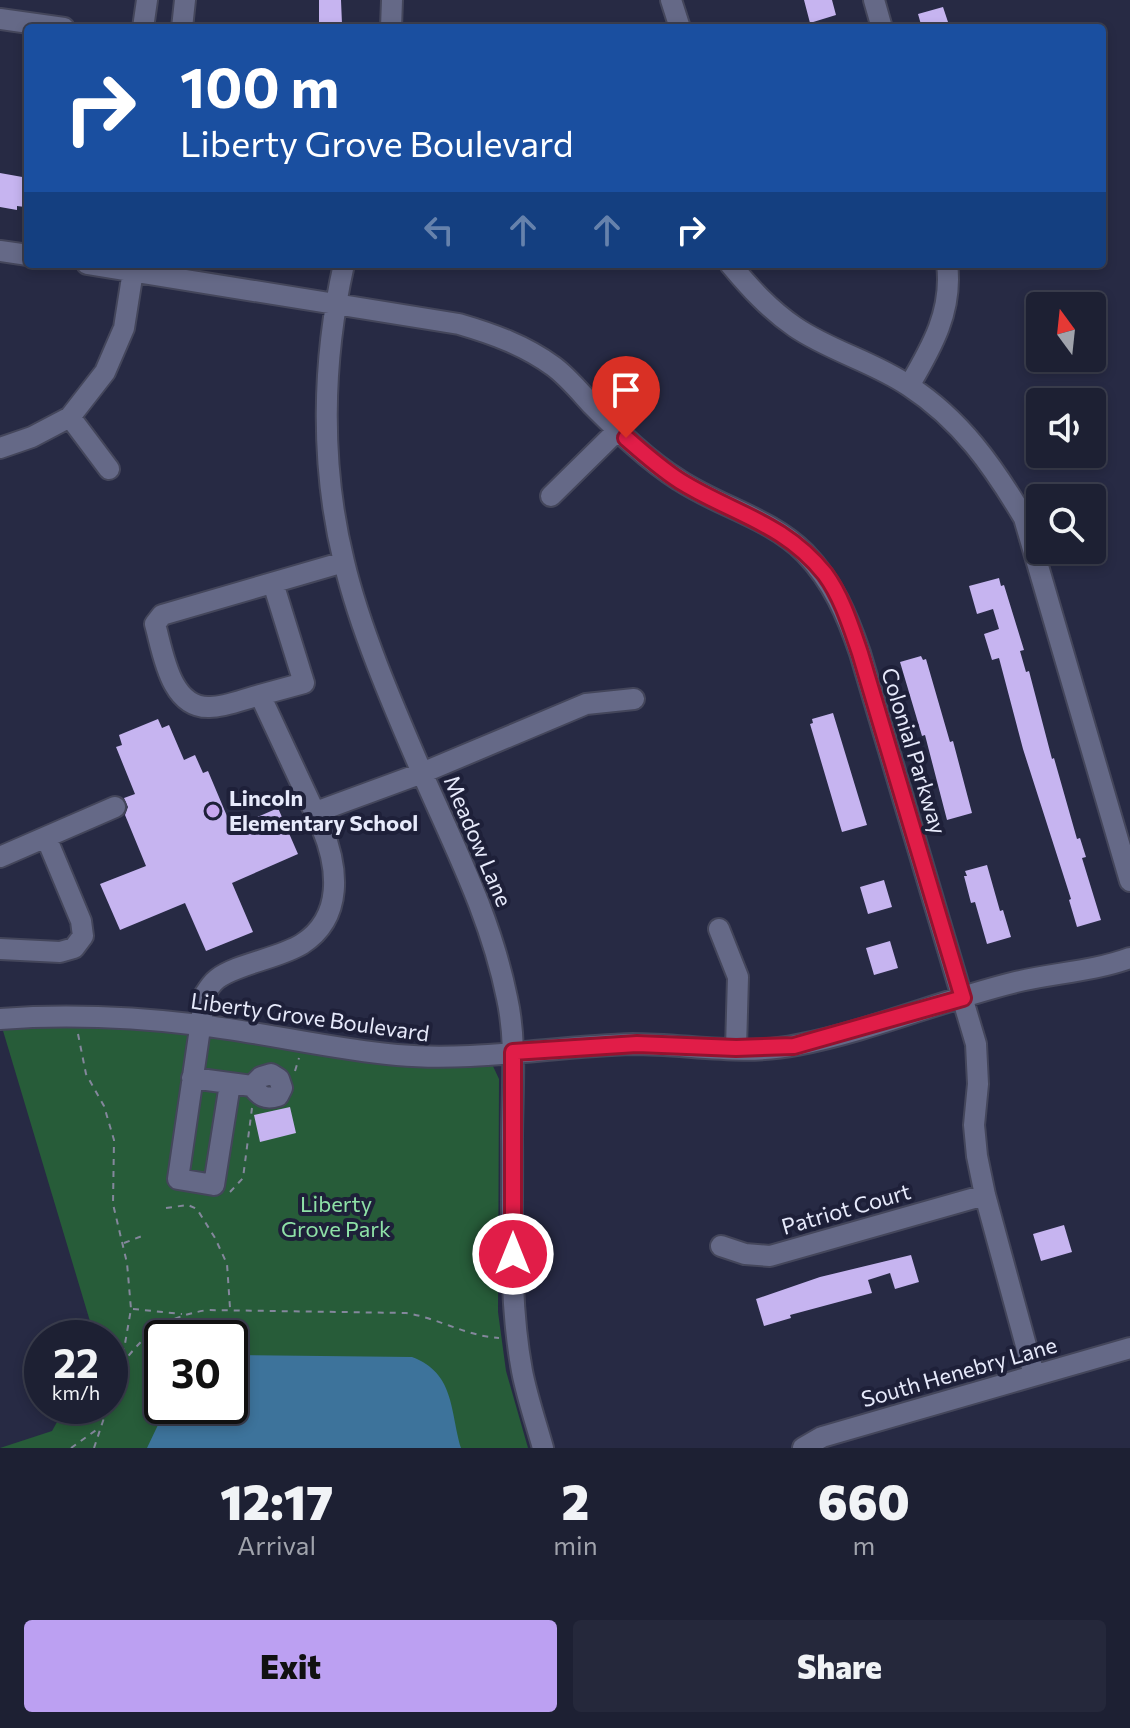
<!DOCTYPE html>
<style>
:root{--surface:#1d2033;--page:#25283b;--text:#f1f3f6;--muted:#a0a3ac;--line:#3b3e4e;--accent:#bca0f2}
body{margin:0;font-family:Commissioner,sans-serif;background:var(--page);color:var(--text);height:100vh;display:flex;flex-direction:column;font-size:30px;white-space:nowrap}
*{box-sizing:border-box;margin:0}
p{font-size:26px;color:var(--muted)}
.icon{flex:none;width:44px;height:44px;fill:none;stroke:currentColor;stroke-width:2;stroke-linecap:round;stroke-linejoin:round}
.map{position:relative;height:1448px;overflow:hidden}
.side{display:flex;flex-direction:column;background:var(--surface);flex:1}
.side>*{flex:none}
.banner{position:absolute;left:24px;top:24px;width:1082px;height:244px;border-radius:8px;box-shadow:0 4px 12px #0003,0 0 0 2px var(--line);background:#1a4fa0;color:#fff;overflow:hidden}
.needle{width:52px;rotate:345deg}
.tools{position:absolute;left:1026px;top:292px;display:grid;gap:16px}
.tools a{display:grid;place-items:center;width:80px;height:80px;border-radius:8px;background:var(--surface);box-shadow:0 4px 12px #0003,0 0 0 2px var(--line);font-size:40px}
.speed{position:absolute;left:24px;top:1320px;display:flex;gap:16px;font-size:40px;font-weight:700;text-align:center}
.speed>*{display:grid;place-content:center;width:104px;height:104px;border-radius:50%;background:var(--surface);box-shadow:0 4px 12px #0003,0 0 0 2px var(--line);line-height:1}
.speed small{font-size:20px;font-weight:400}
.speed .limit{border:4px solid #111;border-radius:12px;background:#fff;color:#111}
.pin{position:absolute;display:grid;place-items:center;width:68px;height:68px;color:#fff;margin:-82px -34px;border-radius:50% 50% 50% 0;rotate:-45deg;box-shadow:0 0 8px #0007}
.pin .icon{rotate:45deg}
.me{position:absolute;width:88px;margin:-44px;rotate:0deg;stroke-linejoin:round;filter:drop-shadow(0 0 6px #0008)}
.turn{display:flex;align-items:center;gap:28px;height:168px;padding:0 24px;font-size:36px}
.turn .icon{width:104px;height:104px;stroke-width:2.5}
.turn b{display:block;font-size:56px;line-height:68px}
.lanes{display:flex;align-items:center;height:76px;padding:0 24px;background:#0003;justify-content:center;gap:40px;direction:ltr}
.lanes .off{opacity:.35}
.eta{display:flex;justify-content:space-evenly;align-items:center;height:136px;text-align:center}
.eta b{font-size:48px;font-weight:800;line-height:56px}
.cta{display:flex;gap:16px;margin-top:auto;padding:16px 24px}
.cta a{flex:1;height:92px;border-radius:8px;background:var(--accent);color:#111;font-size:32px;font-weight:800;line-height:92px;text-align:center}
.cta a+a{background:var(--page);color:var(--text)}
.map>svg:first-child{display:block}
.green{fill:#275c39;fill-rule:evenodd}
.water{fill:#3d739b}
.building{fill:#c6b4f0}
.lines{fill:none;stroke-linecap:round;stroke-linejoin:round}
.minor-casing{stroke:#44465b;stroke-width:24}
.path{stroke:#84879c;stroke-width:2;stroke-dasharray:6 6;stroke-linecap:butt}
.minor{stroke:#656987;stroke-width:20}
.route-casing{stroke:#92132f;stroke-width:20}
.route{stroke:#e11d48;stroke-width:14}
.poi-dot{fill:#c7a6ef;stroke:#1e2039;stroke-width:3}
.labels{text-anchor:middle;stroke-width:8;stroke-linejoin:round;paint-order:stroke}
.street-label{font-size:22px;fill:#e7eafb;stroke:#1e2039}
.poi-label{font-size:22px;font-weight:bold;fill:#e7eafb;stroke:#1e2039;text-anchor:start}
.park-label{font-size:22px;fill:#8ee1a7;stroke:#1e2039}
</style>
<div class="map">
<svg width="1130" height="1448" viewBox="0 0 1130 1448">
<rect width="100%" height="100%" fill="#272a44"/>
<path class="green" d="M111 1023 492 1064 499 1079 498 1312 506 1371 528 1448H0L52 1431 66 1406H110V1338H95L1 1024ZM162 1338H230V1406H162Z"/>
<path class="water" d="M230 1355 412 1357C455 1373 450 1411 461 1448H147L167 1406H230Z"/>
<path class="building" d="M319 0H341L342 24 319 25Z
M804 0H832L836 15 810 23Z
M943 7 950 28H922L918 14Z
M0 173 28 178 25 207 17 206V210L0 207Z
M999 578 1001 586 1004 585 1024 650 1020 651 1026 672 1029 671 1052 759 1054 758 1077 839 1080 838 1086 857 1082 858 1101 920 1077 927 1069 900 1071 899 1023 749 999 658 992 660 984 634 999 629 993 609 977 614 969 586Z
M921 656 923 660 926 659 950 742 953 741 972 813 947 820 925 735 922 736 900 662Z
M833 713 867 825 842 832 810 724 813 723 812 719Z
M158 719 162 728 169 725 184 760 195 755 203 773 208 771 232 828 278 808 298 854 232 883 253 932 206 951 185 903 120 930 100 884 146 866 125 815 128 807 124 798 135 794 116 747 122 745 119 735Z
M987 865 1000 911 1003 910 1011 937 987 944 975 902 971 903 964 876H967L965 871Z
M884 880 892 907 868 914 860 887Z
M890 941 898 968 874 975 866 948Z
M290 1107 296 1133 260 1142 254 1115Z
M1064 1225 1072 1252 1041 1261 1033 1234Z
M911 1255 919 1282 895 1289 890 1273 868 1280 872 1293 790 1315 791 1318 764 1326 756 1299 820 1277Z"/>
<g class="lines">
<defs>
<path id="minor" d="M671 0 680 28
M874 0 882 28
M0 19 64 28
M143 28 147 0
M182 28 185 0
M391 28 392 0
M0 251 28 255
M87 264 459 324C493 334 524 345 553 366 567 376 580 392 592 405 619 432 647 460 679 480 720 507 770 518 805 553 833 582 847 615 860 653L976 1044 978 1084 974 1125 977 1156 985 1195 1034 1375
M344 264C322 361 320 465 344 562 360 630 395 710 423 775 455 848 491 918 507 998 517 1043 512 1092 512 1139 513 1216 508 1295 522 1371 527 1397 536 1423 543 1448
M730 264C750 288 769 309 795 327 830 351 874 362 909 386 961 420 993 466 1024 518L1130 881
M909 386C932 347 953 310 947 264
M70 417 109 469
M0 448 32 437 70 417 105 372 124 328 133 271
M551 496 617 431
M260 695 304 683 273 583
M316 812 422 773 586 704 634 699
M0 857 115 807
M719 929 738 977 736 1048
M0 949 60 952 74 948 83 936 81 921 46 837
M0 1019C67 1014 133 1017 200 1025 266 1033 331 1049 397 1055 476 1062 554 1046 633 1044 687 1044 743 1056 797 1045 870 1031 940 1001 1012 983 1051 973 1092 972 1130 958
M192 1078 252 1086C260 1096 265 1100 278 1096L282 1088 279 1079 271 1074 261 1077 252 1086
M230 1084 214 1185 178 1179 205 994C208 989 212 983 217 979 236 964 280 958 302 944 344 917 338 867 322 828L260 695C244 699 226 707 210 707 170 709 163 652 155 624L162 615 344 562
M721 1246 745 1254 770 1256 985 1195
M803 1448 822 1437 1130 1348"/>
</defs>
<use href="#minor" class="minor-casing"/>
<path class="path" d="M78 1034 86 1074 104 1106 114 1140 113 1204 127 1263 131 1309 122 1361
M295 1071 299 1058
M230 1192 243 1178 252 1108
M166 1208 188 1205 197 1209 215 1238 227 1264 230 1308
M124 1243 142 1236
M133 1309 182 1314
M121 1365C148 1331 163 1318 207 1310L406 1313C438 1318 466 1336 499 1338
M110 1401 120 1368
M71 1448 99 1428
M94 1448 108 1406"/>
<use href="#minor" class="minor"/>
</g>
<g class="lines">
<defs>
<path id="route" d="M513 1254V1052L637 1044 736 1048 794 1046 963 998 860 653C851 627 842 597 825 574 783 522 733 514 680 481 661 469 643 453 626 438"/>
</defs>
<use href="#route" class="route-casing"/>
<use href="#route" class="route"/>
</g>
<circle class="poi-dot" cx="213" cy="811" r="8"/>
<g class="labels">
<g class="street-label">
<text transform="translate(914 751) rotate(73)" y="8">Colonial Parkway</text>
<text transform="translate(478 841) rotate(67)" y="8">Meadow Lane</text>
<text transform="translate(310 1017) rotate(8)" y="8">Liberty Grove Boulevard</text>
<text transform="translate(846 1209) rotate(-16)" y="8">Patriot Court</text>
<text transform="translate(959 1372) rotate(-16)" y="8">South Henebry Lane</text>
</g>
<g class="poi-label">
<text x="229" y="806">Lincoln<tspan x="229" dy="25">Elementary School</tspan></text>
</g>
<g class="park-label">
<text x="336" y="1212">Liberty<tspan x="336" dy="25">Grove Park</tspan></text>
</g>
</g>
</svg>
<div class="tools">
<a><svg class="needle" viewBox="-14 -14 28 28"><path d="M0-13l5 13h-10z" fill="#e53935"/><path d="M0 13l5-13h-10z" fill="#a0a3ac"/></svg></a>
<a><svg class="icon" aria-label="sound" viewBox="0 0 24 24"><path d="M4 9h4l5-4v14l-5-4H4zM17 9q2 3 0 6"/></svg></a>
<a><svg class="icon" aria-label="search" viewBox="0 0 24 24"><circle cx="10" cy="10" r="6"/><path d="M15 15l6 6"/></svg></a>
</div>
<div class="speed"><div>22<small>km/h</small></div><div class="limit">30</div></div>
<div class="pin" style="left:626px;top:438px;background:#d93025"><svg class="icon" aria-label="arrive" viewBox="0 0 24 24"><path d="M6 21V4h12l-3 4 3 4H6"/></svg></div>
<svg class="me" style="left:513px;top:1254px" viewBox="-20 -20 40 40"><circle r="17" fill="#e11d48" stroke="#fff" stroke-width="3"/><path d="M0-11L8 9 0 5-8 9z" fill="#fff"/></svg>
<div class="banner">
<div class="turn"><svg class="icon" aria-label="right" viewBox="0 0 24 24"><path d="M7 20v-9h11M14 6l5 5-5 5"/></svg><div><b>100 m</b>Liberty Grove Boulevard</div></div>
<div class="lanes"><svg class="icon off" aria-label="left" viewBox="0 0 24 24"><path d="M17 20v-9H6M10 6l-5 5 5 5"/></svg><svg class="icon off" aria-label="ahead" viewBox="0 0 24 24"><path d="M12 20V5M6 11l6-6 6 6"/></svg><svg class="icon off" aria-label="ahead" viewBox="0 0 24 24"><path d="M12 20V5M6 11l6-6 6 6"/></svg><svg class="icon" aria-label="right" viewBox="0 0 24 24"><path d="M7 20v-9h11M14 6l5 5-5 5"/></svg></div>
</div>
</div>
<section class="side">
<div class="eta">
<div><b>12:17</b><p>Arrival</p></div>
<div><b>2</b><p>min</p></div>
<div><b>660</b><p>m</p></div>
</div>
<div class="cta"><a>Exit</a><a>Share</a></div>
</section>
